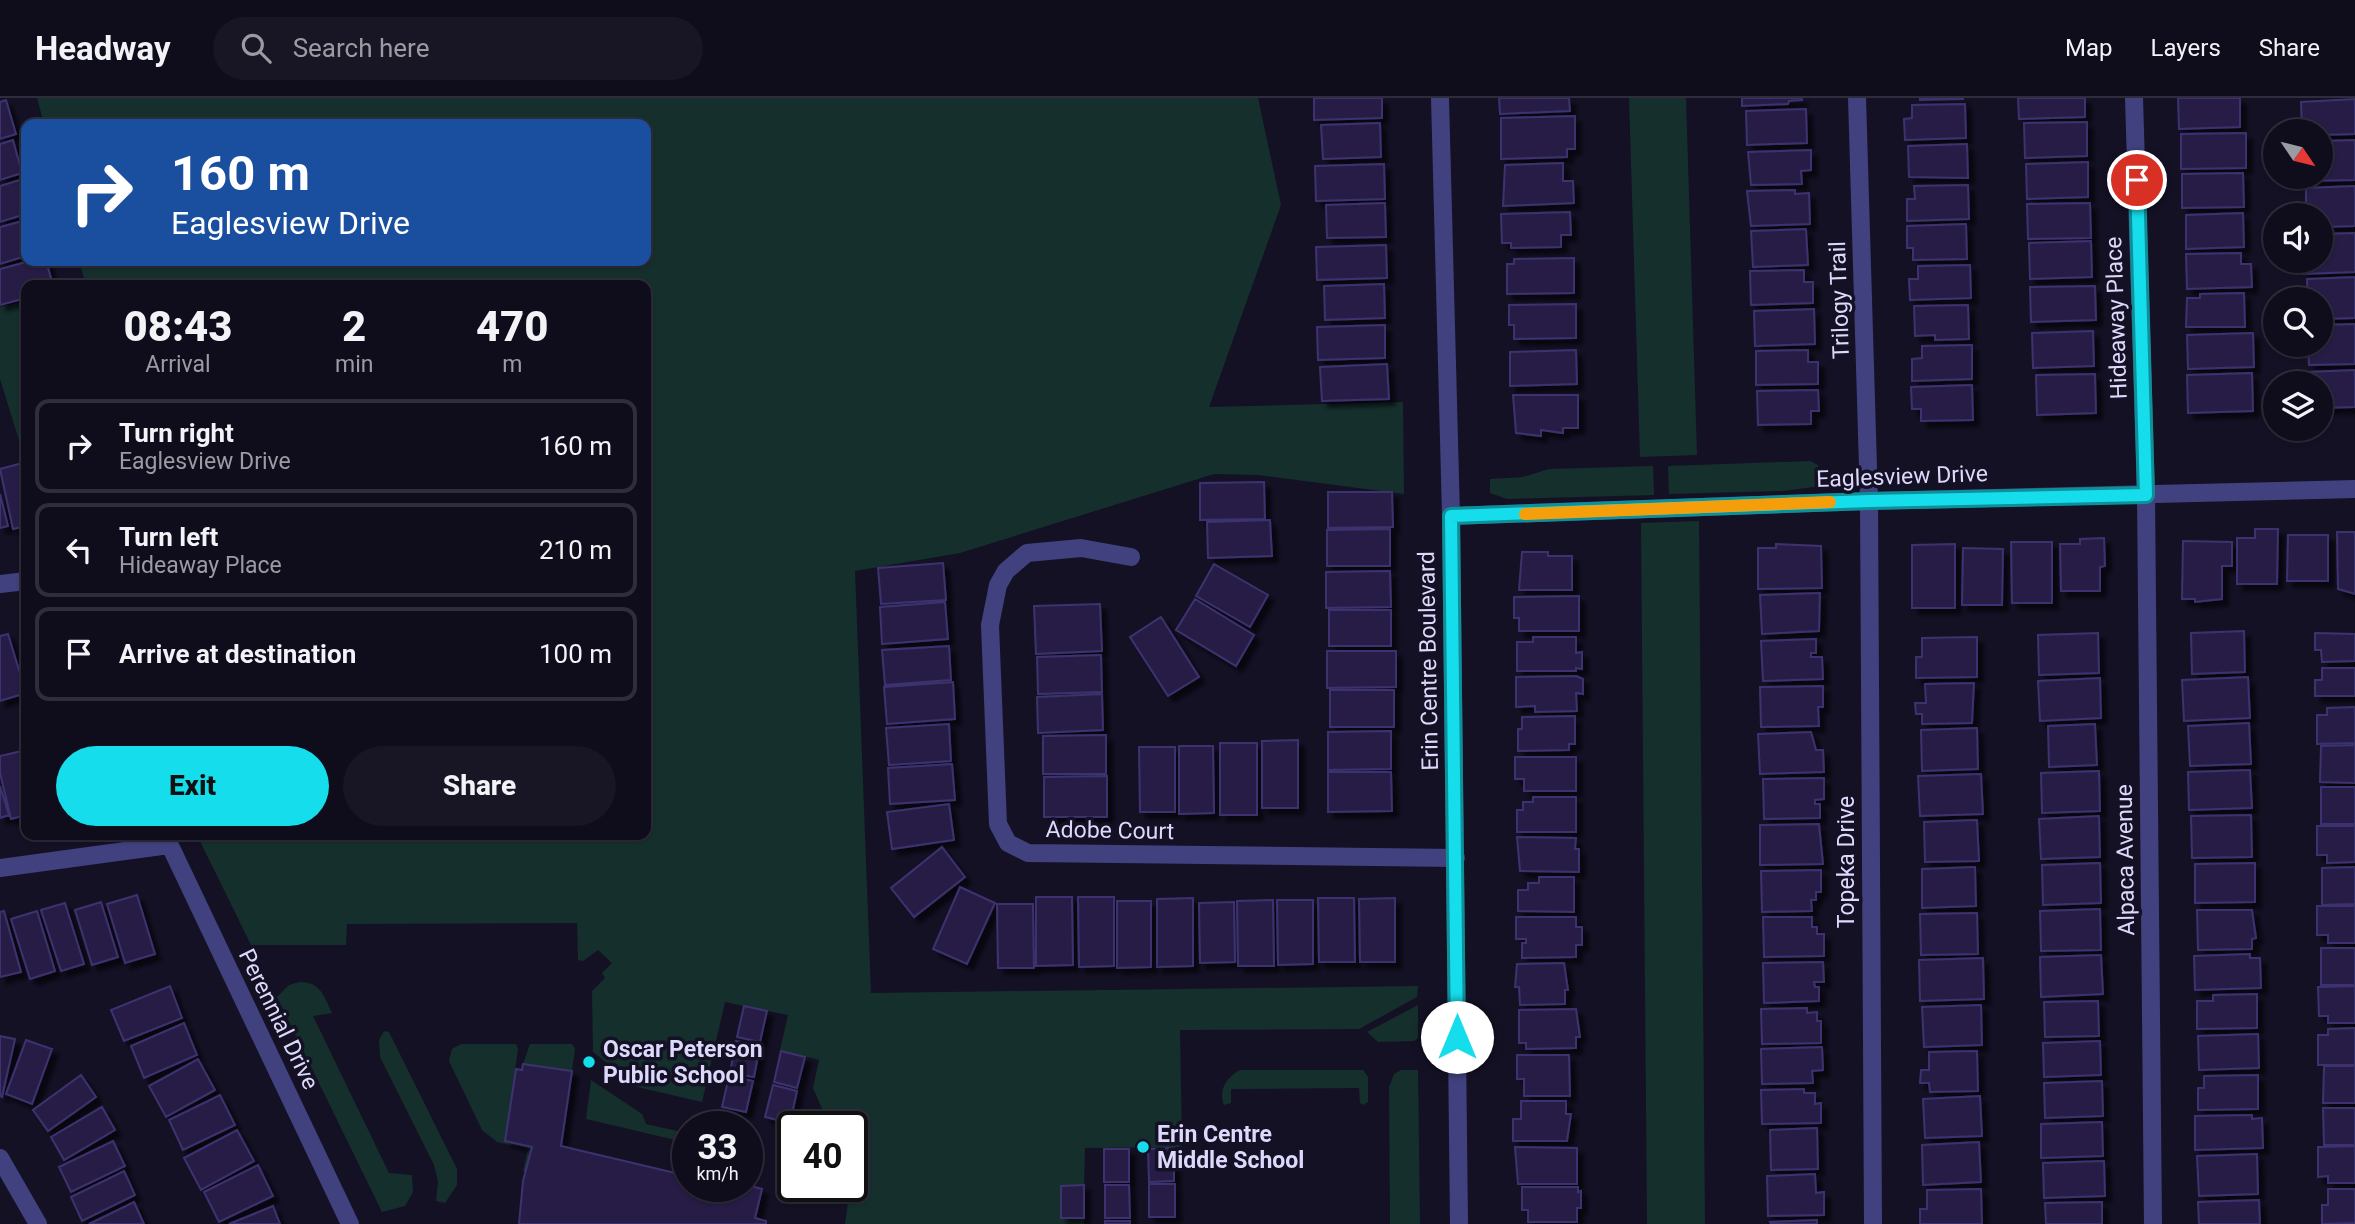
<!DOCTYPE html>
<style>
:root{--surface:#0f0d1c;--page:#181625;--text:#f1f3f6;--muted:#9b9ca3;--line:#2f2d3b;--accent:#16ddeb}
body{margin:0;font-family:Roboto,sans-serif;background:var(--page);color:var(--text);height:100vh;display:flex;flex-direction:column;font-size:26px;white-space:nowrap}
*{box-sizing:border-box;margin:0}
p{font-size:23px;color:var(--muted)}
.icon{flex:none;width:38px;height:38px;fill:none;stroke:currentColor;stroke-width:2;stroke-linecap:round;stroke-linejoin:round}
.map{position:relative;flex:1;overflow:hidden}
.drawer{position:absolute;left:21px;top:182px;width:630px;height:560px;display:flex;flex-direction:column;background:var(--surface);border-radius:14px;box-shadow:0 2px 5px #0004,0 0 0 2px var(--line)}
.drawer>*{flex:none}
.banner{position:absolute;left:21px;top:21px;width:630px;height:147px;border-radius:14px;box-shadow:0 2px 5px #0004,0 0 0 2px var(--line);background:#1a4fa0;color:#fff;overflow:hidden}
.needle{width:46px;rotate:125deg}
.fabs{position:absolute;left:2263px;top:21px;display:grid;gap:14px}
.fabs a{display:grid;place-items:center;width:70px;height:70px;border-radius:50%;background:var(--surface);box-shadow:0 2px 5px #0004,0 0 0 2px var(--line);font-size:35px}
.speed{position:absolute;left:672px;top:1013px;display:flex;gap:14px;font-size:35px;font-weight:700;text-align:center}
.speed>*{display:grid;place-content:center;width:91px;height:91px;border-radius:50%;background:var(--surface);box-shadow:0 2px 5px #0004,0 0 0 2px var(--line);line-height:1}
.speed small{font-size:18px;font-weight:400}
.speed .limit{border:4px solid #111;border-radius:10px;background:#fff;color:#111}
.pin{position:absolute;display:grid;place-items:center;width:60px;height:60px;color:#fff;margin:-30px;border:4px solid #fff;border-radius:50%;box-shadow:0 2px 7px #0007}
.me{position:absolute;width:77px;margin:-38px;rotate:0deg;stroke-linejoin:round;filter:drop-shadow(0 0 5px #0008)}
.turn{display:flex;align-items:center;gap:24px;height:147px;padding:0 35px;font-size:32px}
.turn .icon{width:91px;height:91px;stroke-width:2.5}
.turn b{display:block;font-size:49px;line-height:60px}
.eta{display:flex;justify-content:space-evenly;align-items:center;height:119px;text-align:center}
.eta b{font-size:42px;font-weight:800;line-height:49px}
.action{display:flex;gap:14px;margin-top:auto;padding:14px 35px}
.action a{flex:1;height:80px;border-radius:42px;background:var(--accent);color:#111;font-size:28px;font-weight:800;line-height:80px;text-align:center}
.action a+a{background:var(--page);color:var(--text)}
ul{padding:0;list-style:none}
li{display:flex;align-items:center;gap:21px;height:94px;margin:0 14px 10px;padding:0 21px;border:4px solid var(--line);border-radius:14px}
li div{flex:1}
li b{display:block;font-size:26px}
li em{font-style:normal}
header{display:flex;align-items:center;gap:42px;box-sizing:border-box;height:98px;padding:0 35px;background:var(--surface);border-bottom:2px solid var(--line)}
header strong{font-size:33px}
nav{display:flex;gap:38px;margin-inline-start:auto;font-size:24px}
.search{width:490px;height:63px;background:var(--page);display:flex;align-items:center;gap:18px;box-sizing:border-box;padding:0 24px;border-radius:38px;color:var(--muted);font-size:26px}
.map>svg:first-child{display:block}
.green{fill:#152f2d}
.building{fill:#261f45;stroke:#3d336f;stroke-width:2;filter:url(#shadow)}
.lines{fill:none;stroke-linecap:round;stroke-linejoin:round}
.minor{stroke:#414180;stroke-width:18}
.route-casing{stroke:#0e9099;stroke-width:18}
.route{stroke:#16ddeb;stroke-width:12}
.slow{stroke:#f59e0b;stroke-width:12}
.poi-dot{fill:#16ddeb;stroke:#141125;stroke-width:2.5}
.labels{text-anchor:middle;stroke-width:7;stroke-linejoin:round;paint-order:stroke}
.street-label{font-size:23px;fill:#dcd9fc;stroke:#141125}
.poi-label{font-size:23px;font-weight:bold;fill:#dcd9fc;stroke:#141125;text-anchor:start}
</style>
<header>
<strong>Headway</strong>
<div class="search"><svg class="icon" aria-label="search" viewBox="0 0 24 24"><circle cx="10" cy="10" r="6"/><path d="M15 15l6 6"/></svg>Search here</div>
<nav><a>Map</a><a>Layers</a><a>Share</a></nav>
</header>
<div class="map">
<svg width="2355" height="1126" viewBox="0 0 2355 1126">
<defs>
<filter id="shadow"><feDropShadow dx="6" dy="6" stdDeviation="2" flood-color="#0009"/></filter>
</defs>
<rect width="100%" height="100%" fill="#141125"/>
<path class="green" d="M37 0H1258L1281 107 1209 309 1403 304 1404 396 1258 377 1214 376 960 455 855 473 871 895 1418 888 1417 899 1359 931 1180 932 1182 1049 1085 1050 1084 1087 1061 1088V1120H1084V1126H845L855 1056 852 1055V1029H830L813 990 819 962 780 952 788 917 725 904 702 1004 637 989 593 954 592 893 605 880 602 875 612 865 598 852 583 863 578 862 577 825 347 826 346 847H251L197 737H646V187H86L79 163H646V26H44Z
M1629 0H1686L1697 357 1640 359Z
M26 203V365L0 281V209Z
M1810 363 1818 367 1821 388 1783 393 1669 396 1668 368Z
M1653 368 1654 397 1507 401 1490 395V381L1523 379 1549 371Z
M1699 423 1705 1126H1647L1641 425Z
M299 884C320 883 324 898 332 915L313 918 389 1075 412 1077 413 1094 405 1108 382 1114 277 899 289 887Z
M1418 907V940L1414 943 1378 944 1367 934Z
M384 933 389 934 457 1071V1087L445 1105 436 1103 438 1084 434 1067 380 959 379 942Z
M461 946H516L518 951 505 1043 532 1049 526 1074 523 1073 528 1051 497 1044 482 1032 449 963 452 951Z
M530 946H572L575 951 572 973 523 966Z
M1240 972H1363L1368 979V1004L1363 1007 1360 1005 1359 990 1231 991V1005L1224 1007C1218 993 1226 979 1240 972Z
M1401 972H1418L1420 1126H1390L1389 989 1394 976Z
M591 982 642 1016 646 1026 686 1035 684 1044 586 1021Z"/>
<path class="building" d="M1314 0H1382V20L1314 22Z
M1499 0H1569L1570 13 1500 16Z
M1742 0H1802V2L1789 3 1788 6 1742 8Z
M1920 0H1963V1L1920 2Z
M2018 0H2085V19L2019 21Z
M2178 0H2240V29L2179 31Z
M2355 1V36L2320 37V33H2302L2301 4Z
M6 2 16 36 0 41V4Z
M1965 6 1966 40 1905 42 1904 21 1912 20V7Z
M1806 11 1807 45 1747 47 1746 13Z
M1575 18V51H1567V59L1501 61V20Z
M2087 24V58L2025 60 2024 25Z
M1380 25 1381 59 1323 61 1321 27Z
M2246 35V70L2181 71V36Z
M13 42 22 75 0 82V46Z
M2355 42V82L2303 83V79H2320V43Z
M1967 46 1968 80 1909 79 1908 48Z
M1811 52V72L1801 73 1802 86 1751 87 1748 54Z
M2088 64V99L2027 101 2026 66Z
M1563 65V83H1573L1574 105 1503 108 1505 67Z
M1384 66 1385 101 1316 103 1315 68Z
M2243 75 2244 109 2182 110V76Z
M26 80V116L0 124V88Z
M1968 87 1969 121 1907 123V101H1915L1914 88Z
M2355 88V128L2320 129V117H2306V90Z
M1795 92V96L1809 95 1810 126 1751 128 1747 93Z
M1385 105 1386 139 1327 140 1326 107Z
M2090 105 2091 140 2028 141 2027 106Z
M1570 114 1571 137H1561V149L1511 150V145H1502L1501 116Z
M2243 115 2244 149 2186 151V117Z
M26 122V158L0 166V129Z
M1966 126 1967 161 1913 162V150H1907V128Z
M1806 131 1808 167 1753 169 1751 133Z
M2355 135V174L2303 176V163H2320V136Z
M2091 143 2092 179 2030 181 2029 145Z
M1386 147 1387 180 1317 182 1316 149Z
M2241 155V166H2251L2252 189 2187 191 2186 156Z
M1574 160V195L1507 196V166H1514V161Z
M30 163H46L53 187H26V200L0 207V171Z
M1970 167 1971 200 1910 202 1909 181H1918V168Z
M1804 172V184H1813V205L1751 207 1750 173Z
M2355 179V220L2320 221V201H2308L2307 181Z
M1384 186 1385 220 1325 222 1324 188Z
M2095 188 2096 222 2031 224 2030 189Z
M2244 195 2245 229H2186L2187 200H2200V196Z
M1576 206V240L1514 241V227H1509V207Z
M1968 207 1969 241 1935 242V237L1915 238 1914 208Z
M1814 211 1815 246 1755 248 1754 213Z
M2355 226V266L2309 267 2308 247H2320V227Z
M1385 227V260L1318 262 1317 229Z
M2093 233 2094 268 2033 270 2032 235Z
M2253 235 2254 269 2188 271 2187 237Z
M1972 247V281L1912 283V261L1922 260V248Z
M1576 252 1577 286 1510 288V254Z
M1808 252V264H1818V286L1756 287V253Z
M1387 266 1389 301 1322 303 1320 269Z
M2355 272V309L2320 310V285H2308L2307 274Z
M2252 275 2253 313 2188 315 2187 277Z
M2095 276 2096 315 2037 317 2036 277Z
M1972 287 1973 322 1921 323V311H1912L1911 289Z
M1818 292 1819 313H1811V326L1758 327 1757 293Z
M1513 297H1578V330H1563V335L1541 332V338L1516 335Z
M26 364V428L13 431 0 371Z
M1264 384 1265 421 1200 422V385Z
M1328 394H1392L1393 429 1328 430Z
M0 396 8 428 0 430Z
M1270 422 1272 458 1208 460 1207 424Z
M1390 431V468H1327V432Z
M2255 431H2278L2277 486H2237V440H2255Z
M2337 434H2355V496L2338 491Z
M2288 437H2328V483H2287Z
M2104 440 2105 468 2100 469V493H2061L2060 446H2080V441Z
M2183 443 2232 444V468H2222V501L2195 504V501H2182Z
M2011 444H2052V505H2012Z
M1776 446 1821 448 1822 490 1758 491V450H1776Z
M1955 446V510H1912V447Z
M1963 450 2003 451 2002 507H1962Z
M1522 454H1548V458H1572V492H1519Z
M943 465 946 502 881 506 878 470Z
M1214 466 1268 497 1250 529 1196 498Z
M1390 473 1391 509 1326 510V474Z
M1820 495 1819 533 1762 536 1760 497Z
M1579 498V533H1519V520H1514V499Z
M1195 501 1254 537 1236 568 1176 532Z
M945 504 948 541 882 546 880 509Z
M1100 506 1102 553 1036 556 1034 508Z
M1329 512H1391V548H1329Z
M1161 519 1199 579 1168 598 1130 539Z
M2244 533 2245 574 2192 576 2191 535Z
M2098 535 2099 575 2039 577 2038 537Z
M2315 535 2355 536V563L2322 564 2321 552H2315Z
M8 536 26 595 0 603V538Z
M1533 539H1576V555L1582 554V571L1576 570V573H1517V544H1533Z
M1977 539V579L1916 580V559H1922V540Z
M1816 541V555H1811V559H1822L1823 581 1763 583 1761 543Z
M949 548 951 582 885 587 882 552Z
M1327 553H1396V589L1327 590Z
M1101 557 1102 594 1038 596 1037 559Z
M2322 570H2355V598H2315V582H2322Z
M1576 578 1583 581V596L1576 595 1577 613 1535 614V608L1516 609V579Z
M2248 579 2250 620 2184 623 2182 582Z
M2100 580 2101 620 2040 623 2038 583Z
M953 584 955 621 887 626 884 589Z
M1974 585 1972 625 1922 626V616H1916L1915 605H1926L1925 586Z
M1823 588V609H1818L1819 628 1761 629 1760 589Z
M1330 592H1394V629H1330Z
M1102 596 1103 632 1038 635 1037 599Z
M2355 609V645L2317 646V617H2327V610Z
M1575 618V646H1569V652L1518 653V631H1522V619Z
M2249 625 2251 666 2190 668 2188 628Z
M949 626 951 663 889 667 886 630Z
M2095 626 2097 667 2049 669 2048 628Z
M1977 630 1978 671 1922 673 1921 632Z
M1391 633V671L1328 672V634Z
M1811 634 1816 652H1823L1824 674 1760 676 1758 636Z
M1106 637V676H1043V638Z
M1298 642V710H1262V643Z
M1220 645H1257V717H1220Z
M2355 647V685L2320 684 2321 648Z
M1179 648H1213L1214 715 1179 716Z
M1139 649H1175V714H1140Z
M22 653 26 670V717L11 721 0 675V658Z
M1515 659H1576V693H1524V681H1515Z
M952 666 955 702 890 706 888 670Z
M2250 672 2252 710 2189 712 2188 674Z
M2099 673 2100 713 2042 715 2041 675Z
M1328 674H1391L1392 713 1328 714Z
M1981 676 1983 716 1920 718 1918 678Z
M1107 678V719H1044V679Z
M1824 680V701L1815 702V706H1820V720L1764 721 1763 681Z
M0 688 9 717 0 720Z
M2321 689H2355V726H2321Z
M1533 699H1576V734H1517V712H1523V704H1533Z
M949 706 954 742 892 751 887 714Z
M2251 717 2252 759 2192 760 2191 718Z
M2099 718 2100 759 2041 761 2039 721Z
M1977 722 1979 763 1925 764 1924 724Z
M1819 726 1823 766 1760 767V727Z
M2317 728H2355V764L2327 765V757H2317Z
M1517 739 1576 740 1575 751H1579V774L1520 773Z
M942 749 965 779 914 819 891 790Z
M2100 765 2101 805 2043 807 2042 767Z
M2255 765V804L2195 805V766Z
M1975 769 1976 808 1922 810V771Z
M2355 769V806L2322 807V770Z
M1821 772V794H1816V802H1811L1812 813 1762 814 1761 773Z
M1539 779H1574V814L1518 813V792H1528V785H1539Z
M960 789 995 805 967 866 933 851Z
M137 797 155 856 125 865 107 806Z
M1036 799H1072L1073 867 1036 868Z
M1078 799H1114V868L1079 869Z
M1193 800V868L1157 869V801Z
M1318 800H1354L1355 864H1319Z
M1395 800V864H1360L1359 801Z
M1273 802 1274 868H1238L1237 803Z
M1277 802H1313V866L1278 867Z
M1117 803H1151V869L1117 870Z
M101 804 118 859 92 867 75 812Z
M1234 804 1235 864 1200 865 1199 805Z
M65 805 84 866 61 873 41 812Z
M997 806H1033L1034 870H998Z
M2317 808H2355V845H2328V837H2317Z
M2100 811 2101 852 2041 853 2040 813Z
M2197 812H2252L2256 840 2252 841V851L2198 852Z
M4 813 21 874 0 879V814Z
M37 813 55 873 30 881 11 821Z
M1977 815 1978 856 1921 857 1920 816Z
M1516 819H1576V829H1582V847H1576V859L1522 860V845H1526V841H1516Z
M1763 819H1812V829H1817V836H1824V858L1764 859Z
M2321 850H2355V887H2321Z
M2250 856V860H2260L2261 890 2195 892 2194 858Z
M2101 857 2103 896 2041 899 2040 859Z
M1983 860 1984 901 1920 903 1919 862Z
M1823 864 1824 884H1814L1815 889H1819V903L1764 905 1763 865Z
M1564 865 1568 892H1565V906L1520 907 1519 889H1515L1517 866Z
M170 888 182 920 124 943 111 912Z
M2355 888V925H2328V918H2319L2318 889Z
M2257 896V930L2197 931V903H2213V897Z
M2098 903 2099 938 2045 939 2044 904Z
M1981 907 1982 947 1924 949 1922 909Z
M744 908 767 913 760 944 737 939Z
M1807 910V915L1817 914V923H1821V945L1762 946 1761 911Z
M1576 911 1580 939H1576V950L1526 951V945H1519V912Z
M184 925 197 957 144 980 131 948Z
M2355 930V967H2318V937H2328V931Z
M2258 936 2259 970 2199 972 2198 938Z
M0 938 15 941 2 999 0 998Z
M26 942 52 951 32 1006 6 996Z
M736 943 760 947 754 979 730 975Z
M2100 943 2101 977 2044 979 2043 945Z
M1822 949 1823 972 1812 973 1813 985 1762 986 1761 951Z
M781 953 805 959 797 990 774 984Z
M1977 953 1978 993 1930 994 1929 985H1920L1921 972H1929V954Z
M1517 957H1569L1570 998H1524V981H1517Z
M198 961 215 992 166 1019 149 988Z
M523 966 572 973 561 1048 688 1078V1088L747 1087 762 1091 755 1120 766 1123V1126H519L523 1083 532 1049 505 1043 516 971 522 972Z
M2324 968H2355V1005H2323Z
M81 977 96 999 48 1033 33 1012Z
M2258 977V1011L2198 1012V990H2204V978Z
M729 978 753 983 746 1014 722 1009Z
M2102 983 2103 1018 2045 1020 2044 985Z
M773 987 797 993 790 1025 765 1019Z
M1804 991V995H1815V1006L1821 1005V1025L1762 1026 1761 992Z
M220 997 235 1027 183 1052 169 1022Z
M1980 998 1982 1038 1925 1040 1923 1001Z
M1521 1003H1566V1016H1571L1567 1043H1513V1021H1521Z
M102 1009 115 1032 64 1062 51 1039Z
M2323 1010H2355V1047H2324Z
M2252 1017V1021L2262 1020 2263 1050 2195 1052V1018Z
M2102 1024 2103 1058 2041 1060V1026Z
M1817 1030 1818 1071 1771 1072 1770 1032Z
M237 1032 254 1063 201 1092 184 1060Z
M113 1043 125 1068 71 1094 59 1069Z
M1979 1044 1981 1084 1923 1087 1922 1047Z
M2355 1048V1085H2328V1078L2318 1079V1049Z
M1515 1049 1577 1050V1086H1518Z
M1174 1050V1083L1149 1084 1148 1051Z
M1104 1051H1129V1084H1104Z
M2257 1056 2258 1096 2199 1098 2197 1058Z
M2104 1063 2105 1098 2044 1100 2043 1065Z
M258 1067 273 1098 219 1124 204 1094Z
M124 1073 135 1097 82 1123 71 1099Z
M1815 1076 1816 1095 1824 1094V1117L1768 1118 1767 1078Z
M1149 1086H1175V1119H1149Z
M1084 1087V1120H1061V1088Z
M1105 1087H1129L1130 1120H1105Z
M1522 1089H1578V1094L1581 1093V1110H1577V1124H1528V1112H1522Z
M1981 1091 1982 1126H1920V1111H1927V1092Z
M2328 1091H2355V1125L2322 1126V1107H2328Z
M2259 1102 2260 1126H2199L2198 1104Z
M134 1104 144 1126H89Z
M2102 1104V1126H2046L2045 1105Z
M273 1108 280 1126H229Z
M1817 1122V1126H1771L1770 1124Z
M1105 1123H1130V1126H1105Z"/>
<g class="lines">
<path class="minor" d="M1440 0 1451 418 1459 1126
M1857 0 1869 403 1873 1126
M2134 0 2146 397 2153 1126
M1451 418 1869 403 2355 391
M1131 459 1081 450 1027 455 1006 473 998 487 990 527 998 726 1008 745 1028 755 1456 760
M0 486 26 483
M165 737 350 1126
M0 770 169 747
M0 1060 38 1126"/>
</g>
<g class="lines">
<defs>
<path id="route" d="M1457 939 1451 418 1869 403 2146 397 2137 82"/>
</defs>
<use href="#route" class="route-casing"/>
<use href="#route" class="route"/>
<path class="slow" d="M1525 416 1830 404"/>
</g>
<g class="poi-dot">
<circle cx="589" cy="964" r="7"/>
<circle cx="1143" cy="1049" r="7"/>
</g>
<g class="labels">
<g class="street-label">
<text transform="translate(1839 202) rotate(-92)" y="8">Trilogy Trail</text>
<text transform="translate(2116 220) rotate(-92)" y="8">Hideaway Place</text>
<text transform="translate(1902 378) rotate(-2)" y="8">Eaglesview Drive</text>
<text transform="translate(1428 563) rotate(-91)" y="8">Erin Centre Boulevard</text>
<text transform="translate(1110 732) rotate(1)" y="8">Adobe Court</text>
<text transform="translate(2125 762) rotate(-91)" y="8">Alpaca Avenue</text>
<text transform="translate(1846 764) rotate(-90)" y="8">Topeka Drive</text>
<text transform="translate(279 921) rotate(64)" y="8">Perennial Drive</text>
</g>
<g class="poi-label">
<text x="603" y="959">Oscar Peterson<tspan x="603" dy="26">Public School</tspan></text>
<text x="1157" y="1044">Erin Centre<tspan x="1157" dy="26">Middle School</tspan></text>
</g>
</g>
</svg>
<div class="fabs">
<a><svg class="needle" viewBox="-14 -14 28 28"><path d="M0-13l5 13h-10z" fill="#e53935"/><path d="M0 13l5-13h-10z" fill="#9b9ca3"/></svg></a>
<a><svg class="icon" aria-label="sound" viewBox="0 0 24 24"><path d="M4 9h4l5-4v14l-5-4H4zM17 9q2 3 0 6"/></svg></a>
<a><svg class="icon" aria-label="search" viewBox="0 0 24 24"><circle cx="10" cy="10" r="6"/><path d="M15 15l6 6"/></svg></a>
<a><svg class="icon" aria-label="layers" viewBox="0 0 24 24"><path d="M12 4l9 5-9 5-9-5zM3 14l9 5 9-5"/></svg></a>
</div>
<div class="speed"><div>33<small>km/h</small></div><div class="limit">40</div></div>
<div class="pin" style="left:2137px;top:82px;background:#d93025"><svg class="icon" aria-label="arrive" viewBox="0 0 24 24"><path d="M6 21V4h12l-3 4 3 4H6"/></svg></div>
<svg class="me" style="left:1457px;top:939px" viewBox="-20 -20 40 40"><circle r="19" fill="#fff"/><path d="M0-13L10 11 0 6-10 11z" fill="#16ddeb"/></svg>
<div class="banner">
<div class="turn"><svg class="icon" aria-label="right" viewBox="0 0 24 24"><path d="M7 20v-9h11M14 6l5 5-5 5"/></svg><div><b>160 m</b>Eaglesview Drive</div></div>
</div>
<section class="drawer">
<div class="eta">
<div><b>08:43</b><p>Arrival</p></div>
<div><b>2</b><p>min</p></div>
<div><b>470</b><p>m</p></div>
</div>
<ul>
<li><svg class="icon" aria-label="right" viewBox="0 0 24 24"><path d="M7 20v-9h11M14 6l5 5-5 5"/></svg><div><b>Turn right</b><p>Eaglesview Drive</p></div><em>160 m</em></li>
<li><svg class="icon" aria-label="left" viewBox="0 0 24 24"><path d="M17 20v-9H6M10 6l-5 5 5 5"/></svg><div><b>Turn left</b><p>Hideaway Place</p></div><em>210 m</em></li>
<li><svg class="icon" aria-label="arrive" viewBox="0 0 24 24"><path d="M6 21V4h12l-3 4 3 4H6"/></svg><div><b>Arrive at destination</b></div><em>100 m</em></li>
</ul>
<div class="action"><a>Exit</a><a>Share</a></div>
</section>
</div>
